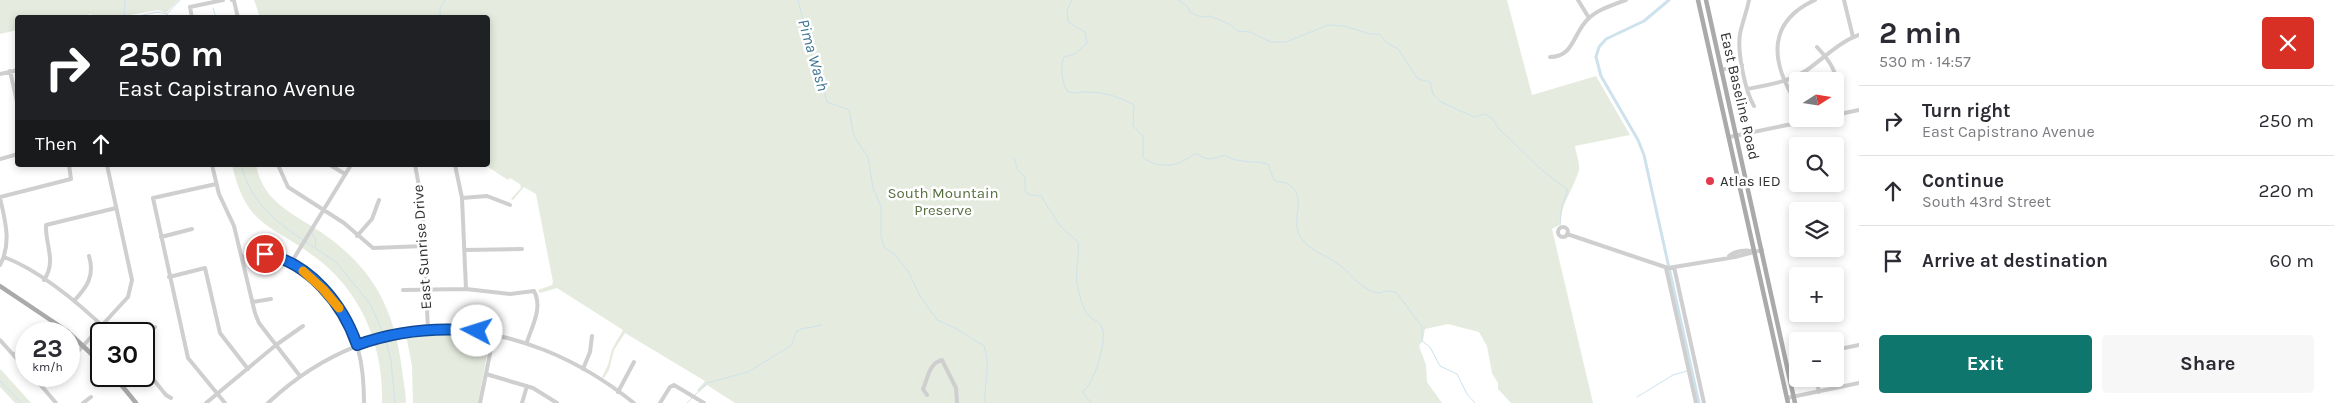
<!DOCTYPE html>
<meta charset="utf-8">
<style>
:root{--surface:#fff;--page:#f7f7f7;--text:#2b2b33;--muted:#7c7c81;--line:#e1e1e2;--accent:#0f766e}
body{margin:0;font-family:Karla,sans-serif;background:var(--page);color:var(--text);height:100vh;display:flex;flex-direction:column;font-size:19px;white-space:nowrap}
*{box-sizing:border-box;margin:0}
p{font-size:16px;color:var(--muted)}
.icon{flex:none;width:28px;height:28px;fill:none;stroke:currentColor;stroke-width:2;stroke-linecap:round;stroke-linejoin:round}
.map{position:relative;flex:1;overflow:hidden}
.details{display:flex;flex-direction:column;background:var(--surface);width:475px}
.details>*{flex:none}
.banner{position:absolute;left:15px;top:15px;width:475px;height:152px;border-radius:5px;box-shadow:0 2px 8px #0003;background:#202124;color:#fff;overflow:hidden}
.needle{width:32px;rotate:78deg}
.fabs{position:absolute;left:1789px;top:72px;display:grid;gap:10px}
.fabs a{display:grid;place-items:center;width:55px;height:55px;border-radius:5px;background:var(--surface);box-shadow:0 2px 8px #0003;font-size:25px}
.speed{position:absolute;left:15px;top:322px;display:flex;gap:10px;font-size:25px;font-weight:700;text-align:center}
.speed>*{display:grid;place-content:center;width:65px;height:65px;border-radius:50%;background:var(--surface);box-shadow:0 2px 8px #0003;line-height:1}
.speed small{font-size:12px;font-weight:400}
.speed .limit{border:2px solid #111;border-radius:8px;background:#fff;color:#111}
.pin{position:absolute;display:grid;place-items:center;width:42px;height:42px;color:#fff;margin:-21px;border:2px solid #fff;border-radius:50%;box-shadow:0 1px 5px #0007}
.me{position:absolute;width:55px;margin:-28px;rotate:275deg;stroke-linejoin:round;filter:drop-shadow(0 0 4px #0008)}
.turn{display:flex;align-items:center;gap:18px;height:105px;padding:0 20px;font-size:22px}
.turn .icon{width:65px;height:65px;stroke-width:2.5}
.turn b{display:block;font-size:35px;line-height:42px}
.then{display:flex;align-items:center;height:48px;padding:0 20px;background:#0003;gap:10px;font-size:19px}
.round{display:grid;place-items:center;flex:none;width:52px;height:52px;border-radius:5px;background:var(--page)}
.head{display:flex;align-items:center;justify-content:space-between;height:85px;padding:0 20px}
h1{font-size:30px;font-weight:700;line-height:38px}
.action{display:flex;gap:10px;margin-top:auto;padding:10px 20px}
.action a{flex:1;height:58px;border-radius:5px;background:var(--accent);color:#fff;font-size:20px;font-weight:700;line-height:58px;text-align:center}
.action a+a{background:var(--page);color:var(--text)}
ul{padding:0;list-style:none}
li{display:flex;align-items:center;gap:15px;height:70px;padding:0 20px;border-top:1px solid var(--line)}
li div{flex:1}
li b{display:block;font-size:19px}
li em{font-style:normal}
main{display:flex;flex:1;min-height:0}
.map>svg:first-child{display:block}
.green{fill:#e5ebde}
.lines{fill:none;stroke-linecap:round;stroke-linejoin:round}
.stream{stroke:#cee2ed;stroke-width:1}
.canal{stroke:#cee2ed;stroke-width:3}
.minor{stroke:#cfcfcf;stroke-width:4}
.major{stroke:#aaa;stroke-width:4.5}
.route-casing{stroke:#114b97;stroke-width:12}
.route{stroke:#1a73e8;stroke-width:9}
.slow{stroke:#f59e0b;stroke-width:9}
.poi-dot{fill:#e4394d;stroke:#fff;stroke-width:2}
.labels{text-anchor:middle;stroke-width:5;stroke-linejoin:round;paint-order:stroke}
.street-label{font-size:15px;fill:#323232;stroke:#fff}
.poi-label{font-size:15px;fill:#323232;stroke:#fff;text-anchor:start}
.park-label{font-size:15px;fill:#576e3f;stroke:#fff}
.water-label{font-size:16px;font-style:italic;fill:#3f7794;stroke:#fff}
</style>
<main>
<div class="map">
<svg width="1859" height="403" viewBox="0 0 1859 403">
<rect width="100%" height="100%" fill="#fff"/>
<path class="green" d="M0 0H179L166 13 158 10 119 17H92L91 14 77 18H18L17 30 0 34Z
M254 0H1507L1532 95 1596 76 1630 135 1575 146C1576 153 1580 163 1579 170 1575 186 1558 210 1561 224L1552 229 1593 403H1511L1498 389V383L1492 373 1487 346 1479 332 1448 324 1425 329 1423 340 1419 346 1426 365 1427 382 1442 403H735L707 385 699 392 697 390 705 381 625 333 614 350 609 370 604 378 602 377 608 365 612 349 623 330 557 288 540 293 538 290 552 285 553 282 536 194 524 187 513 200 511 199 521 188 520 184 510 178 508 180 485 165H488V18L260 17Z
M232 165H256C264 207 301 216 332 240 380 277 396 318 403 377 404 385 406 394 406 403H382C384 346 361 291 315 257 270 223 247 228 232 165Z
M455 332 490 336V338L478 403H413L412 366 406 335Z
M0 369 4 373 31 403H15L0 387Z"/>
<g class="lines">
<path class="stream" d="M798 0 813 60 821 78 827 102 849 110 854 136 868 157 873 188 881 207V236L884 247 895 255 908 271 920 296 937 320 955 328 984 346C991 364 984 384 985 403
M1072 0 1067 10 1068 22 1085 32 1087 43 1075 54 1064 57C1060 66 1062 82 1067 91L1072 93C1093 90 1116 94 1134 105L1133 126 1143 136V157C1153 166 1170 168 1183 161 1189 158 1191 155 1198 154 1206 162 1216 158 1225 155 1238 164 1253 160 1268 164L1274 180C1278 183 1283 181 1288 184 1308 196 1291 217 1299 234 1306 250 1325 254 1338 264 1352 274 1362 292 1381 293L1384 291 1396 292 1422 327V341L1430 347 1440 366 1457 374 1467 394 1475 403
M1178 0 1187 6 1190 12 1201 17 1210 16 1229 24 1238 31 1250 32 1271 42H1286L1328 25 1344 26 1370 34H1379L1387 43 1398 49 1418 79 1430 82 1433 94 1441 102 1474 117 1485 114 1492 118 1499 129 1543 171 1568 190 1562 205 1560 225
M213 8 216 18
M167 14 180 0
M124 18 125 0
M130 18 157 12 167 14 168 18
M440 18V8L445 0
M1014 158 1018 171 1025 177V191L1030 195 1041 196 1060 226 1078 242C1080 258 1074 273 1078 289 1080 296 1082 307 1087 314 1092 320 1101 321 1103 330 1106 342 1094 385 1083 391L1084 395 1092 403
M241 165C252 203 271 218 303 240
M312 233 316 240 315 248
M306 242 336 262 371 305 383 333
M386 341 391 361 395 403
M0 381 21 403
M1637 397 1673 375 1687 371
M687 403 707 383 748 372 792 345 796 332 801 329 822 325"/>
<path class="canal" d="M1669 0 1644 21 1606 39 1599 47 1596 57 1601 76 1638 140 1644 155 1699 403"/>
<path class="minor" d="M232 0 234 1 238 18
M1578 0 1589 18
M1749 0C1747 11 1742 23 1740 34 1737 51 1745 91 1754 106
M1844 0 1853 37
M192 18 190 7 223 0
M1817 47C1829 60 1839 73 1836 91
M1550 57C1574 57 1573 33 1588 19 1598 9 1613 5 1626 0
M1721 70 1742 65
M10 71 18 106
M0 74 18 70
M1747 89C1768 85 1789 82 1807 70 1824 58 1839 42 1859 35
M1793 97C1770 58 1769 21 1815 0
M1835 115 1859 110
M1729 137 1816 119
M0 159 18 154
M212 165 219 194 234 226 255 313 259 323 300 376
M278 165 288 187 344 223 373 248 424 246
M330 165 345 174
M415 165 422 202 428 330
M455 165 462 198 466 289
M216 184 153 198 188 358 225 403
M0 197 71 179 69 165
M0 198C5 220 12 243 0 265
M462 198 487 196 510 205
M1558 232a5 5 0 1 1 10 0a5 5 0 1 1-10 0Z
M1567 234 1668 268 1735 257 1762 250
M357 236 372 219 379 200
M161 237 192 229
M464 250 522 249
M1729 256C1735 251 1747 249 1754 252
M4 257C41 271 82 306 111 334
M242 257C297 243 344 301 358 349 363 367 364 385 364 403
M291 263 351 165
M1674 267 1704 403
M1666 268 1696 403
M169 277 205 268 220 333 248 369
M44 280C57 261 45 245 46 225L116 208
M403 290 466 289 510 294 534 291C543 308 532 326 527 342
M74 301C87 287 95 276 89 256
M252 302 271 299
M144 338 155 327
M0 340 26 369
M1835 350 1859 345
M14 355 26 345
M69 361 128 297 132 280 107 165
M144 368 166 395 171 398
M583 369 590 352 592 336
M486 374 533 388 557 403
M33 376 56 403
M1816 379 1819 392
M42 386 53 376
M618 392 634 362
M927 395 923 389C928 378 929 363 942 360L956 388 957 403
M1787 398 1859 383
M83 403 91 397
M206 403 276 345 303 326
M268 403C379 299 520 312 634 403
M480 403 494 334
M522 403 527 386
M660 403 670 387 674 385 704 403"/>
<path class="major" d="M1698 0 1788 403
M1706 0 1795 403
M0 286 67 331 101 363
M114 376 136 403"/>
</g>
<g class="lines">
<defs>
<path id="route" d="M265 254C309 262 343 304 357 345 396 331 436 327 477 331"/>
</defs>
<use href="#route" class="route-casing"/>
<use href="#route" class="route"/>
<path class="slow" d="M303 271 323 289 339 308"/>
</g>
<circle class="poi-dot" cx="1710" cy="181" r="5"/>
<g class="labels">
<g class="street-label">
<text transform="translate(1740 96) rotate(77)" y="5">East Baseline Road</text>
<text transform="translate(422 247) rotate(-94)" y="5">East Sunrise Drive</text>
</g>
<g class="poi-label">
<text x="1720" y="186">Atlas IED</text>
</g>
<g class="park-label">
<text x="943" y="198">South Mountain<tspan x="943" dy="17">Preserve</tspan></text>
</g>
<g class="water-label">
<text transform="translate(814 55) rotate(74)" y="6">Pima Wash</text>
</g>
</g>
</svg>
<div class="fabs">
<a><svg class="needle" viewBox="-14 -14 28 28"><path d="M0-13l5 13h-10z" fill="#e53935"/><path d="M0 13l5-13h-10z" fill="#7c7c81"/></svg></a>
<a><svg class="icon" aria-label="search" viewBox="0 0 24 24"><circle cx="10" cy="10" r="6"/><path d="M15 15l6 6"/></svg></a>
<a><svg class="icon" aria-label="layers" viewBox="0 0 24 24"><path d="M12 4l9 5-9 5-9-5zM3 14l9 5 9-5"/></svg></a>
<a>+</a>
<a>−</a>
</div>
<div class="speed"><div>23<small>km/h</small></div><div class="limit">30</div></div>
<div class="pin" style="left:265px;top:254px;background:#d93025"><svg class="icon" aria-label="arrive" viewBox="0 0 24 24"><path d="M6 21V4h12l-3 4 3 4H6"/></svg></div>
<svg class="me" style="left:477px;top:331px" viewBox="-20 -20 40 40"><circle r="19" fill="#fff"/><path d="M0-13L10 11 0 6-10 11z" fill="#1a73e8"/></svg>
<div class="banner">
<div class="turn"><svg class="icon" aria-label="right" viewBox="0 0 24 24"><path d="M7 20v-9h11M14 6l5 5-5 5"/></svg><div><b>250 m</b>East Capistrano Avenue</div></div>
<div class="then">Then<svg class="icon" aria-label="ahead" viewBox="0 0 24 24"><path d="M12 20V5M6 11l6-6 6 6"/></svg></div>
</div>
</div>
<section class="details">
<div class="head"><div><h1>2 min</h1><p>530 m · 14:57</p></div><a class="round" style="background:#d93025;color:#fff"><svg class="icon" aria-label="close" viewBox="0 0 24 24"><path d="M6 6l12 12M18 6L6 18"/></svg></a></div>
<ul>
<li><svg class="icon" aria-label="right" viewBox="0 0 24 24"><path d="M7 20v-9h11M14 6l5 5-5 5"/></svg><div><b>Turn right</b><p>East Capistrano Avenue</p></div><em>250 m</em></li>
<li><svg class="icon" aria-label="ahead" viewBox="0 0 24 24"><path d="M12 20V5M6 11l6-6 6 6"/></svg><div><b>Continue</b><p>South 43rd Street</p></div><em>220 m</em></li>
<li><svg class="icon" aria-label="arrive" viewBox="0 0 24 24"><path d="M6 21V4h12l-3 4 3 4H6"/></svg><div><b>Arrive at destination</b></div><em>60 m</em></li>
</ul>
<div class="action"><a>Exit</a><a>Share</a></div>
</section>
</main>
